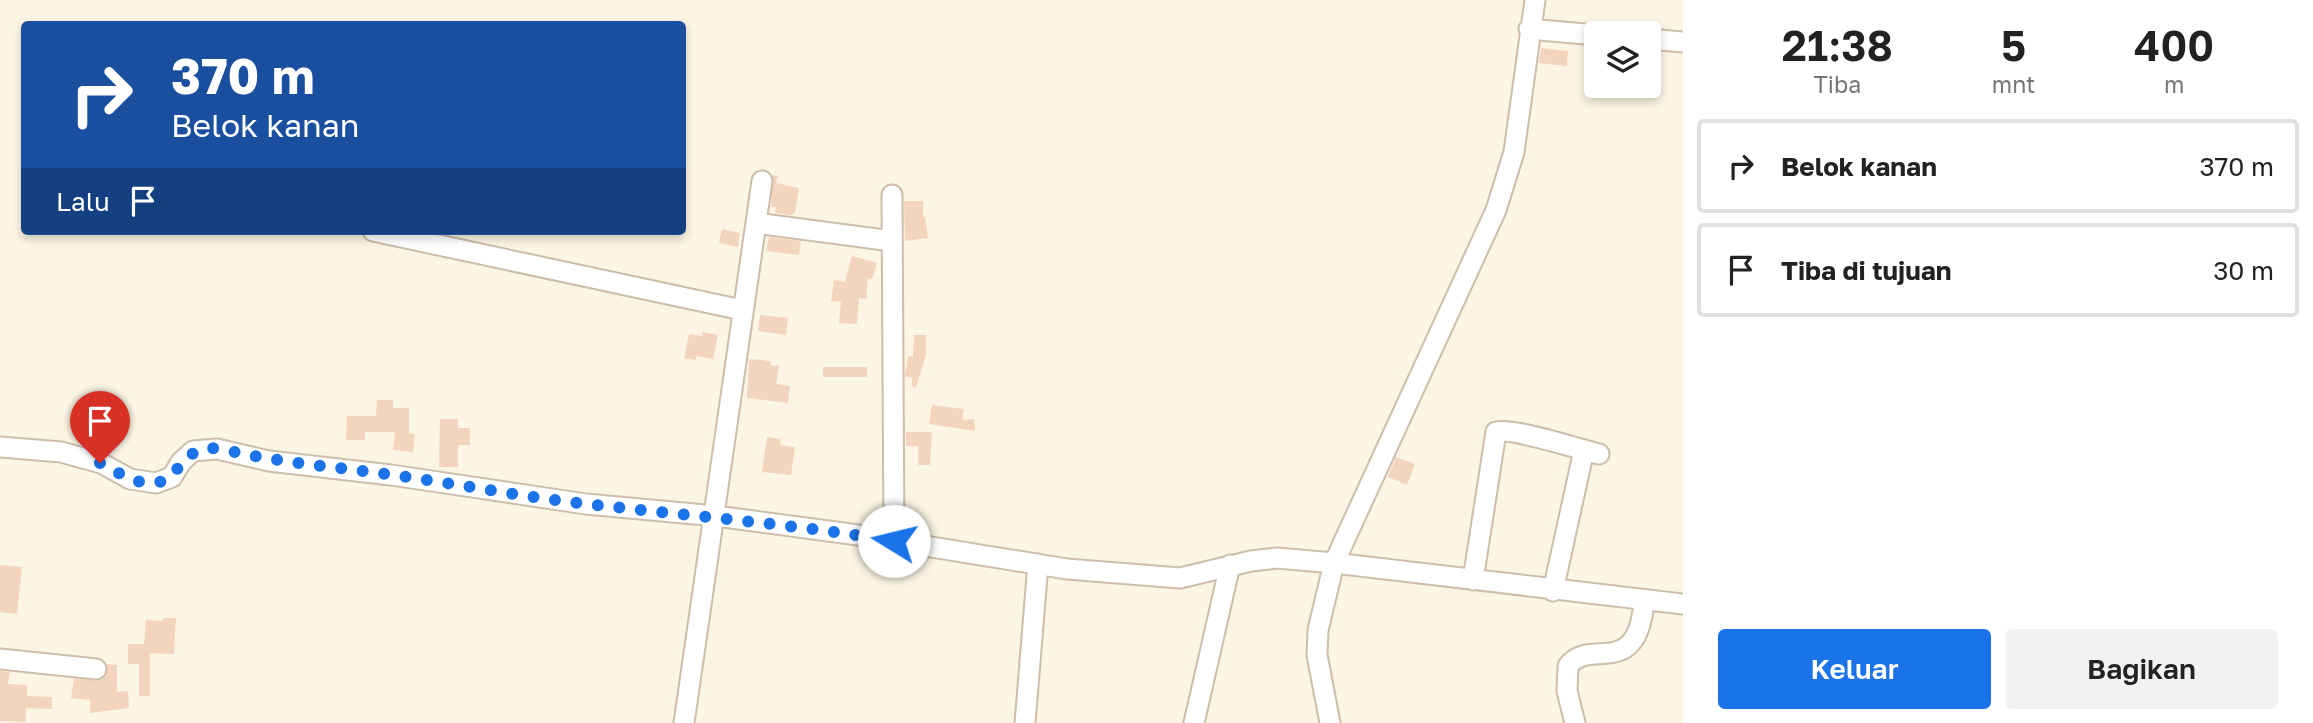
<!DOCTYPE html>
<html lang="id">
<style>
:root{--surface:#fff;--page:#f2f2f2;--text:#222;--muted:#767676;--line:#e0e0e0;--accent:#1a73e8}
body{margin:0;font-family:"Golos Text",sans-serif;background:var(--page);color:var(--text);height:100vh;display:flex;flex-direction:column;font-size:26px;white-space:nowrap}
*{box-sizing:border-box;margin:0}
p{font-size:23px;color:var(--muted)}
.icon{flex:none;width:38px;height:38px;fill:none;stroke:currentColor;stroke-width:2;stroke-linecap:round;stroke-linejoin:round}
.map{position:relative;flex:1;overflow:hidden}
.sheet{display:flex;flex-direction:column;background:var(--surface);width:630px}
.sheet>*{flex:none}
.hud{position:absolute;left:21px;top:21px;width:665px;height:214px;border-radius:7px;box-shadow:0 4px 10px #0003;background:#1a4fa0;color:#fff;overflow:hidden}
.fabs{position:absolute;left:1584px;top:21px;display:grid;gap:14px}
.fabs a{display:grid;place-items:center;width:77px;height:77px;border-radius:7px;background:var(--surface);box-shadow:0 4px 10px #0003;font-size:35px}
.pin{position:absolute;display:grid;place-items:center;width:60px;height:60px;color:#fff;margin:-72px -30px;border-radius:50% 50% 50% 0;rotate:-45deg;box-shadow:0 0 7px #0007}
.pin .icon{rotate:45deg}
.me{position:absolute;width:77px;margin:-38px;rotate:279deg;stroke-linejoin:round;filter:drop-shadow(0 0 5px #0008)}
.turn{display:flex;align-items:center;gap:24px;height:147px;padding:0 35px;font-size:32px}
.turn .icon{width:91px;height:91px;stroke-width:2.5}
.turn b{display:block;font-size:49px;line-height:60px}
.then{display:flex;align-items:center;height:66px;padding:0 35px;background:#0003;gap:14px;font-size:26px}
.eta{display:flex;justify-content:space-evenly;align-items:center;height:119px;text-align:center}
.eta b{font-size:42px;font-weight:600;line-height:49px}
.cta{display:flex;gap:14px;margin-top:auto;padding:14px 35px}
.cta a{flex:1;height:80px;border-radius:7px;background:var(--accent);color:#fff;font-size:28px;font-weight:600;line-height:80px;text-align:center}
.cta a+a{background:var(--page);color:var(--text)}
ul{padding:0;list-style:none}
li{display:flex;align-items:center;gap:21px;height:94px;margin:0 14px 10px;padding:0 21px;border:4px solid var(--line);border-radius:7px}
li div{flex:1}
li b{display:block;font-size:26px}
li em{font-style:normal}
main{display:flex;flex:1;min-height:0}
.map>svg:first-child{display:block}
.building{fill:#f2d5bc}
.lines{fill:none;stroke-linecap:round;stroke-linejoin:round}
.minor-casing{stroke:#cebdab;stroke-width:23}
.minor{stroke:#fff;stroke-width:19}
.route{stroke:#1a73e8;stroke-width:12;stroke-dasharray:0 21.6}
</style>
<main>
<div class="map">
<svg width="1683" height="723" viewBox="0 0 1683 723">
<rect width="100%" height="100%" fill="#fcf5e4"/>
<path class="building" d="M1541 48 1568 51 1567 66 1539 63Z
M772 175 778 176 776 183 799 188 795 213 791 215 775 213 776 207H771Z
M904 201H923V217H925L928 238 905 241Z
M722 229 740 233 738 247 719 243Z
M769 237 801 241 799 255 766 251Z
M852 256 877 263 872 279 868 278 866 299 859 298 857 324 839 323 841 302 831 301 834 280 845 282Z
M760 315 788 318 786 335 758 331Z
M702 332 718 335 713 359 696 356V360L684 358 689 334 702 336Z
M914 335H926V355L916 387 912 386V378L905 376 908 356 913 357Z
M749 359 771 361 770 365 779 366 776 384 790 386 788 403 747 398Z
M823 367H867V377H823Z
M377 400H393V408H409V433L415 434 413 452 393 450 395 432H365V440H346L347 416H376Z
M932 405 964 409 962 420 974 419 975 431 929 424Z
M440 419H458V428H470V445H458V467H439Z
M906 432H932L930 465H918V446H906Z
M767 437 781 439 780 445 795 447 791 475 762 472Z
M1396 457 1415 464 1407 485 1388 477Z
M0 565 22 567 17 614 0 612Z
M163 618H176L174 654 150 653V696H139V664H128V644H144L146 620 163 621Z
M107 664 117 665V692L128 691 129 708 90 713V700L71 698 74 679 100 680 106 676Z
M0 671 10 672 8 684 27 685V696L52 697V709L26 708V722L0 721Z"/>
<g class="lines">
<defs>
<path id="minor" d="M1529 29 1596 35
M1648 39 1683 42
M892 195 894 541
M756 223 892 241
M373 231 742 310
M0 447 61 452 101 463 130 479 156 483 172 477 181 462 193 451 217 449 269 461 391 475 586 504 716 516 858 535 1067 569 1180 578 1251 561 1277 558 1334 563 1496 210 1514 152 1535 0
M1473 580 1496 432C1511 427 1579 449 1599 454
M1553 591 1584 450
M0 659 96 669
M684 723 762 181
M1025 723 1038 564
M1194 723 1230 565
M1330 723 1317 655 1318 630 1334 563 1683 604
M1575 723 1567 691 1568 666C1589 637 1637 681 1644 602"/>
</defs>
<use href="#minor" class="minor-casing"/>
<use href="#minor" class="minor"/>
</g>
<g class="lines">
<path class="route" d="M100 463C116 471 131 482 149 483 184 485 177 439 226 450 281 463 337 467 393 475 458 484 523 497 588 504 690 516 792 524 894 541"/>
</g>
</svg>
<div class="fabs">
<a><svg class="icon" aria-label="layers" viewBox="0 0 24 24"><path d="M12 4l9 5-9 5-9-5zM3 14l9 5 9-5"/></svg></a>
</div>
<div class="pin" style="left:100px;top:463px;background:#d93025"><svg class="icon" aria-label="arrive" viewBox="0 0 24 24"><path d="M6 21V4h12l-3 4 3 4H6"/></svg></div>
<svg class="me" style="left:894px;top:541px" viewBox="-20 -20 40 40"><circle r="19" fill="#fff"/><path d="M0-13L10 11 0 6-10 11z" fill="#1a73e8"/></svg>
<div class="hud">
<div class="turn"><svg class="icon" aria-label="right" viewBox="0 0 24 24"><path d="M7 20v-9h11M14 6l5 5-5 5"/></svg><div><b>370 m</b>Belok kanan</div></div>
<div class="then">Lalu<svg class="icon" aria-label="arrive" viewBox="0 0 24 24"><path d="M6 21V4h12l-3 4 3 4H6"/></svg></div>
</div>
</div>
<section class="sheet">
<div class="eta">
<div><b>21:38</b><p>Tiba</p></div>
<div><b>5</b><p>mnt</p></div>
<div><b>400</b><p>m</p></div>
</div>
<ul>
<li><svg class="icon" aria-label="right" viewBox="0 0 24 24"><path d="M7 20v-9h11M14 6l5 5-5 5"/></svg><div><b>Belok kanan</b></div><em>370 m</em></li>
<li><svg class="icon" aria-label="arrive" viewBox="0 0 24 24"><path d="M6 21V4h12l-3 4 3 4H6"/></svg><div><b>Tiba di tujuan</b></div><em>30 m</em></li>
</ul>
<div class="cta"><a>Keluar</a><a>Bagikan</a></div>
</section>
</main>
